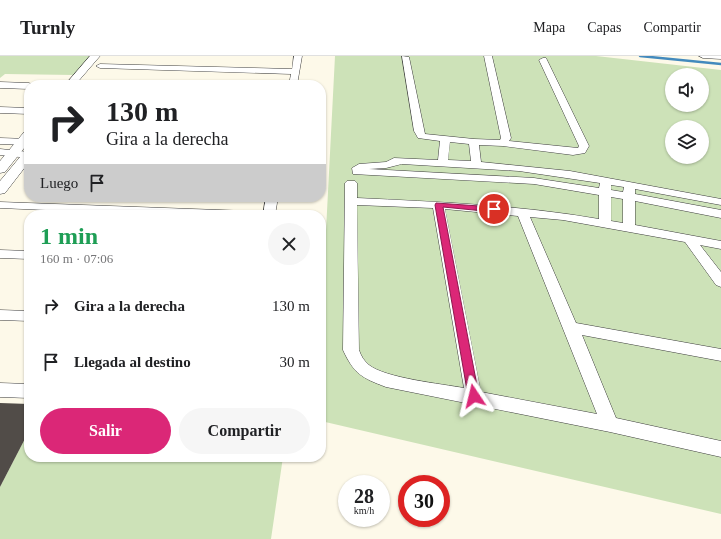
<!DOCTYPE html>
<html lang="es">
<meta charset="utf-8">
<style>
:root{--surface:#fff;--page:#f6f6f6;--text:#202124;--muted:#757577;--line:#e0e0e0;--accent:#db2777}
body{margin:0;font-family:"Times New Roman",serif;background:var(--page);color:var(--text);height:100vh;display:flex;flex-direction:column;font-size:15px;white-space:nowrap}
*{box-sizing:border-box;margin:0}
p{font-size:13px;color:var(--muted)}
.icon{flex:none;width:22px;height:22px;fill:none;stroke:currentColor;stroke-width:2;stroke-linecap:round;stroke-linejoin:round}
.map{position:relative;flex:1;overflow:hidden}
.side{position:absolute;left:24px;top:154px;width:302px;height:252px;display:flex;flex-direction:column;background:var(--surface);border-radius:16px;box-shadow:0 1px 3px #0004}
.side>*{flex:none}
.guide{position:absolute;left:24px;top:24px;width:302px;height:122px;border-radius:16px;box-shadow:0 1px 3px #0004;background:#fff;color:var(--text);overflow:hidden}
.tools{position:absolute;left:665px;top:12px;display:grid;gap:8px}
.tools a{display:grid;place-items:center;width:44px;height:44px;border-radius:50%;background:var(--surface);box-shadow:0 1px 3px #0004;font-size:20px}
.speed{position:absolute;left:338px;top:419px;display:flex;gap:8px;font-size:20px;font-weight:700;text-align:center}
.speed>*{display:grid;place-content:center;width:52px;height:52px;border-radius:50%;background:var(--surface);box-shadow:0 1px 3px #0004;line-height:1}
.speed small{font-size:10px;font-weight:400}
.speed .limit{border:6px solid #d22;background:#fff;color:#111}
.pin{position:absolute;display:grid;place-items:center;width:34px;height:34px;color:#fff;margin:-17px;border:2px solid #fff;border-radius:50%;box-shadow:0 1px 4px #0007}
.me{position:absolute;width:44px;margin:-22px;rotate:350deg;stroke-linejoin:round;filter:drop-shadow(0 0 3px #0008)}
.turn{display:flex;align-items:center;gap:14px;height:84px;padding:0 16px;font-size:18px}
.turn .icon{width:52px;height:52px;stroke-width:2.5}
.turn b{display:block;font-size:28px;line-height:34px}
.then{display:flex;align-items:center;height:38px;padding:0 16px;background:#0003;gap:8px;font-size:15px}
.round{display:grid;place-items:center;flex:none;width:42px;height:42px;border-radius:21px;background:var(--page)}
.summary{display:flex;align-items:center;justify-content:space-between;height:68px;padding:0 16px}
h1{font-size:24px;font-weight:600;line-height:30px;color:#1e9e55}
.button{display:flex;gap:8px;margin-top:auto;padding:8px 16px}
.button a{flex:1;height:46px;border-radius:24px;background:var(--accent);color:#fff;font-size:16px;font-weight:600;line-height:46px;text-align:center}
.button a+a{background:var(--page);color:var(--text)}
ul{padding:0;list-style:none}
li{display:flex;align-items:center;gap:12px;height:56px;padding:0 16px}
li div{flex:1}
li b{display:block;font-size:15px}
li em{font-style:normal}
header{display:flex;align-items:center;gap:24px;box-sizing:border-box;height:56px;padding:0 20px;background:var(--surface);border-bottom:1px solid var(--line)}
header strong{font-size:19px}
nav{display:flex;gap:22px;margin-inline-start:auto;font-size:14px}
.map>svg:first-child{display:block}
.green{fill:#cde2b8;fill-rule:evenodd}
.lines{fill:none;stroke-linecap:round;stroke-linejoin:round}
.stream{stroke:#438abd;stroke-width:2.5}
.building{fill:#514c48}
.minor-casing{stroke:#3d3d3d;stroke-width:1}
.tertiary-casing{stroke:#3d3d3d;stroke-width:1}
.minor{fill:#fff;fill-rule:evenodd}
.tertiary{fill:#fff;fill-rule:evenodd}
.route{fill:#db2777;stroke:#8e194d}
</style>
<header>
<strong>Turnly</strong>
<nav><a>Mapa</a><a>Capas</a><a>Compartir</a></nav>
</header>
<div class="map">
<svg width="721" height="483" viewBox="0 0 721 483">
<rect width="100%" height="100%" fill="#fdf9e9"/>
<path class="green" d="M0 0H90L74 19 5 18 0 22Z
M335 0H596L721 14V458L321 365V272ZM672 19H702V49H672ZM672 71H702V101H672Z
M29 375V401H283L271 483H0V431Z"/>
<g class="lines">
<path class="stream" d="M640 0 721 8"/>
</g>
<path class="building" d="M0 347 29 348V375L0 431Z"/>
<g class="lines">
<defs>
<path id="minor" d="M294 0H302L297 29H289L291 18 100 12 96 10 100 8 292 13Z
M402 0 409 1 425 78 474 83 500 84 501 82 484 0H492L511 82 509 85 578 92 579 90 539 4 543 2H546L589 90 585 97 573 99 503 90 479 89 481 106 570 115 721 143V149L635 133V138L721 154V162L635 145V169L721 185V193L700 189 721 216V231L716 229 685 186 563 164 530 161 576 267 721 293V305L582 279 616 362 721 385V401L610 376 386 331C362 322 354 318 343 294L345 127 347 125H355L357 127V142C438 146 519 149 599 163V139L534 128 353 118 352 112 359 108 386 106 394 102 438 104 440 85 418 82 414 75ZM450 86 469 88 471 105 448 104ZM402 108 519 115 600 127 599 132 534 122 369 113 386 112ZM611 129 624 131 623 136 611 134ZM611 141 623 143V167L611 165ZM357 149 433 152 464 332C442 328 385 322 369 309 364 305 361 300 359 294ZM445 153 518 160 597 358 481 336Z
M699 0H721V3L703 2Z
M0 26 29 27 33 29H29V33L0 32Z
M0 51 29 52V58L0 57Z
M0 82 29 83V89L0 88Z
M0 93 29 96V102L0 99Z
M266 141H278L275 159H263Z
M0 146 247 155 251 156 253 159H160L0 152Z
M0 194 29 195V203L0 202Z
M0 254 29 255V265L0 264Z
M0 327 29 328V342L0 341Z"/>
<path id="tertiary" d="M90 0H100L75 29H65Z
M29 74V86L5 116 0 117V105L25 75Z
M29 94V106L5 137 0 138V125L25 95Z"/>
</defs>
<use href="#minor" class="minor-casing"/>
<use href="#tertiary" class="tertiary-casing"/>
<use href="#minor" class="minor"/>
<use href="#tertiary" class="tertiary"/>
</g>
<path class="route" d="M436 147 494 151 498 153 494 156 443 151 479 340 478 344 474 345 470 344 468 340 435 149Z"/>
</svg>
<div class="tools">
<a><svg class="icon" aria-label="sound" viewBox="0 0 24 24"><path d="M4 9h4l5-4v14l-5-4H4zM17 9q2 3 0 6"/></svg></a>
<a><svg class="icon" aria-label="layers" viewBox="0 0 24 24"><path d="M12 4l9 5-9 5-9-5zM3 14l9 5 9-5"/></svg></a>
</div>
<div class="speed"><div>28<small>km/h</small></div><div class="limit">30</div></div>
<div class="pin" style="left:494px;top:153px;background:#d93025"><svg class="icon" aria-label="arrive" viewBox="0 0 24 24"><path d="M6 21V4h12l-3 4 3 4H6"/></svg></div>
<svg class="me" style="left:474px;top:340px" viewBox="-20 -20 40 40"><path d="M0-17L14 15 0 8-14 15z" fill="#db2777" stroke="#fff" stroke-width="4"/></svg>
<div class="guide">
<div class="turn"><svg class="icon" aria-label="right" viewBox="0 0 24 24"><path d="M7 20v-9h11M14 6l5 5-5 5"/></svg><div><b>130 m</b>Gira a la derecha</div></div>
<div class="then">Luego<svg class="icon" aria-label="arrive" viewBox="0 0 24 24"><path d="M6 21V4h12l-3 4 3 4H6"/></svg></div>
</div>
<section class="side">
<div class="summary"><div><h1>1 min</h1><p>160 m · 07:06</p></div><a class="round"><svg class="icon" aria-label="close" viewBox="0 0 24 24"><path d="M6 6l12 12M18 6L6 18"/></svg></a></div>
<ul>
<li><svg class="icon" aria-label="right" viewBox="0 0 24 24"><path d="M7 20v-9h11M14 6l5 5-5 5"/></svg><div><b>Gira a la derecha</b></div><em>130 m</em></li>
<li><svg class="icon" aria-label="arrive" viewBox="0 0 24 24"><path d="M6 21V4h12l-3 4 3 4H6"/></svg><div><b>Llegada al destino</b></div><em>30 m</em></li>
</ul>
<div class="button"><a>Salir</a><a>Compartir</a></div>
</section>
</div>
